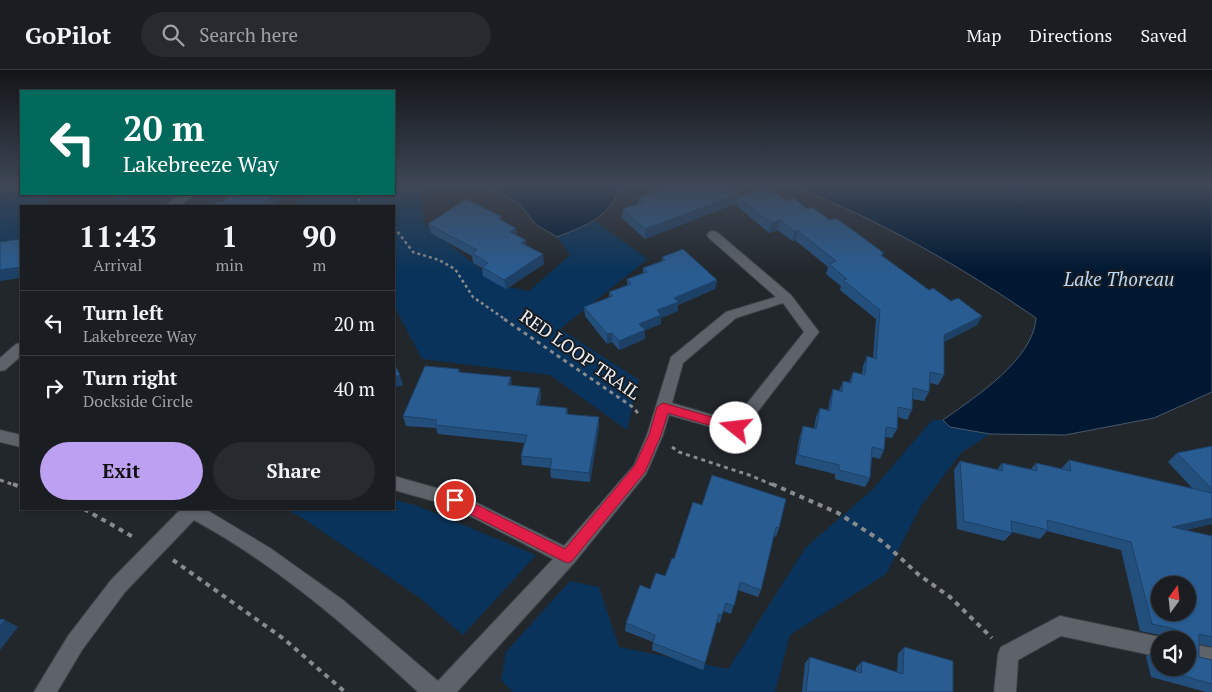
<!DOCTYPE html>
<style>
:root{--surface:#1a1d21;--page:#272a2e;--text:#f1f3f6;--muted:#9fa2a5;--line:#383b3f;--accent:#bca0f2}
body{margin:0;font-family:"PT Serif",serif;background:var(--page);color:var(--text);height:100vh;display:flex;flex-direction:column;font-size:19px;white-space:nowrap}
*{box-sizing:border-box;margin:0}
p{font-size:16px;color:var(--muted)}
.icon{flex:none;width:28px;height:28px;fill:none;stroke:currentColor;stroke-width:2;stroke-linecap:round;stroke-linejoin:round}
.map{position:relative;flex:1;overflow:hidden}
.side{position:absolute;left:20px;top:135px;width:375px;height:305px;display:flex;flex-direction:column;background:var(--surface);border-radius:0px;box-shadow:0 1px 4px #0004,0 0 0 1px var(--line)}
.side>*{flex:none}
.top-card{position:absolute;left:20px;top:20px;width:375px;height:105px;border-radius:0px;box-shadow:0 1px 4px #0004,0 0 0 1px var(--line);background:#00695c;color:#fff;overflow:hidden}
.needle{width:32px;rotate:15deg}
.fabs{position:absolute;left:1151px;top:506px;display:grid;gap:10px}
.fabs a{display:grid;place-items:center;width:45px;height:45px;border-radius:50%;background:var(--surface);box-shadow:0 1px 4px #0004,0 0 0 1px var(--line);font-size:25px}
.pin{position:absolute;display:grid;place-items:center;width:42px;height:42px;color:#fff;margin:-21px;border:2px solid #fff;border-radius:50%;box-shadow:0 1px 5px #0007}
.me{position:absolute;width:55px;margin:-28px;rotate:286deg;stroke-linejoin:round;filter:drop-shadow(0 0 4px #0008)}
.turn{display:flex;align-items:center;gap:18px;height:105px;padding:0 20px;font-size:22px}
.turn .icon{width:65px;height:65px;stroke-width:2.5}
.turn b{display:block;font-size:35px;line-height:42px}
.eta{display:flex;justify-content:space-evenly;align-items:center;height:85px;text-align:center}
.eta b{font-size:30px;font-weight:700;line-height:35px}
.primary-button{display:flex;gap:10px;margin-top:auto;padding:10px 20px}
.primary-button a{flex:1;height:58px;border-radius:30px;background:var(--accent);color:#111;font-size:20px;font-weight:700;line-height:58px;text-align:center}
.primary-button a+a{background:var(--page);color:var(--text)}
ul{padding:0;list-style:none}
li{display:flex;align-items:center;gap:15px;height:65px;padding:0 20px;border-top:1px solid var(--line)}
li div{flex:1}
li b{display:block;font-size:19px}
li em{font-style:normal}
header{display:flex;align-items:center;gap:30px;box-sizing:border-box;height:70px;padding:0 25px;background:var(--surface);border-bottom:1px solid var(--line)}
header strong{font-size:24px}
nav{display:flex;gap:28px;margin-inline-start:auto;font-size:18px}
.search{width:350px;height:45px;background:var(--page);display:flex;align-items:center;gap:12px;box-sizing:border-box;padding:0 18px;border-radius:28px;color:var(--muted);font-size:19px}
.map>svg:first-child{display:block}
.green{fill:#09335a}
.water{fill:#001832;stroke:#47596c}
.lines{fill:none;stroke-linecap:round;stroke-linejoin:round}
.minor-casing{stroke:#3e4146;stroke-width:2}
.path-far2{stroke:#878b8f;stroke-width:2.5;stroke-dasharray:3 3;stroke-linecap:butt}
.path-far1{stroke:#878b8f;stroke-width:3;stroke-dasharray:4 4;stroke-linecap:butt}
.path{stroke:#878b8f;stroke-width:4;stroke-dasharray:5 5;stroke-linecap:butt}
.minor{fill:#5e636a;fill-rule:evenodd}
.wall{fill:#234f7d}
.shaded-wall{fill:#1d4066}
.building{fill:#295c91;stroke:#1d4066;fill-rule:evenodd}
.route{fill:#e11d48;stroke:#92132f}
.labels{text-anchor:middle;stroke-width:4;stroke-linejoin:round;paint-order:stroke}
.street-label{font-size:18px;fill:#edf0f4;stroke:#191d22}
.water-label{font-size:19px;font-style:italic;fill:#bcd8f7;stroke:#191d22}
</style>
<header>
<strong>GoPilot</strong>
<div class="search"><svg class="icon" aria-label="search" viewBox="0 0 24 24"><circle cx="10" cy="10" r="6"/><path d="M15 15l6 6"/></svg>Search here</div>
<nav><a>Map</a><a>Directions</a><a>Saved</a></nav>
</header>
<div class="map">
<svg width="1212" height="622" viewBox="0 0 1212 622">
<rect width="100%" height="100%" fill="#22272c"/>
<path class="green" d="M9 116H21V124H59L42 136H21V169L0 173V124Z
M394 116H413L420 119 425 155 502 216 529 221 570 185 557 167 595 151 648 189 560 259 639 310 627 360 550 305 422 289 394 236V136H293L308 124H394Z
M932 350H943L950 357 990 364 961 383 921 436 886 504 790 565 775 622H513L501 610 506 582 570 511 599 517 619 577 728 599 806 477 872 420Z
M394 430 415 435 536 485 463 565 420 528 304 449 286 439H394Z"/>
<path class="water" d="M488 116H622C616 121 617 128 612 134 595 154 581 157 557 167L535 154 520 134Z
M791 116H1212V322L1154 348 1065 365 990 364 950 357 943 350C974 328 1034 289 1036 248 962 197 875 147 791 116Z"/>
<g class="lines">
<defs>
<path id="minor" d="M183 124H197L178 136H164Z
M713 161 717 162 791 225 819 262 742 362 736 364 669 345 663 365 646 404 574 493 457 622H418C349 558 277 495 194 450L125 522 82 580 57 622H34L68 566 111 510 180 440 179 439H205L270 478 343 530 438 611 553 489 451 436 394 420V406L461 425 564 476 634 395 647 365 671 287 726 242 776 227 709 168 707 165 709 162ZM783 233 804 262 733 351 672 333 683 293 736 248Z
M21 273V286L5 300 0 301V288L16 274Z
M0 360 21 365V377L0 372Z
M1060 546 1160 567 1167 570H1160V587L1061 566 1018 590 1016 622H994L998 584 1001 577Z
M1188 573 1212 578V598L1188 593Z"/>
</defs>
<use href="#minor" class="minor-casing"/>
<path class="path-far2" d="M354 124 360 131V136
M394 157 413 182 439 190 455 199 473 227 506 250"/>
<path class="path-far1" d="M504 249 634 338 639 345
M672 377 679 382 752 406 775 416
M0 410 17 416"/>
<path class="path" d="M13 414 21 417
M772 414 838 443 883 472 919 505 950 527 992 568
M84 439 135 468
M173 490 284 569 345 622"/>
<use href="#minor" class="minor"/>
</g>
<path class="wall" d="M653 120 741 123 740 127 786 131 807 139 830 150 883 186 929 220 982 246 977 255 944 272V305L938 315 930 313 929 322 924 331 912 329V340L907 350 898 347 897 359 892 368 885 367 884 380 880 389 872 387 870 408 865 417 835 409V404L795 394 800 365 803 356 814 359 816 347 820 338 828 340 830 329 833 319 839 321 843 311 849 312 853 302 862 304 863 296 867 286 873 288 876 249 840 220 841 216 826 204 828 197 795 170 792 171 778 160 769 163 737 136V133L645 169 622 148 623 139 638 133 639 128 653 123Z
M111 124H136L121 130Z
M502 151 516 158 517 165 544 194 506 219 483 206 482 198 473 193 472 186 431 163 428 154Z
M662 187 717 210 715 219 678 235V241L661 248V254L645 260V269L619 280 612 272 607 274 585 246 584 237 609 227V222L627 215V209L643 203V198L662 191Z
M459 299 460 302 512 316 540 318 541 327 539 335 567 338 568 344 599 356 590 412 551 408 550 398 522 395 521 386 524 373 438 364 436 358 406 356 403 346Z
M1212 376V454L1186 460 1212 466V577L1199 574V587L1212 590V622H1206L1151 607 1146 586 1158 579H1160V598H1188V570H1165L1167 569 1160 565 1140 561 1121 480 1047 461 1040 469 1012 462V463L1004 471 957 459 954 400 960 391 997 400 1002 393 1031 399 1036 393 1061 399 1069 390 1193 419 1168 392 1177 383Z
M693 432 779 458 776 467 774 466 761 520 758 527 738 520 731 544 723 541 720 553 717 552 703 600 652 580 653 572 625 561 626 553 650 519 665 506 674 489Z
M904 577 953 622H802L805 593 810 587 856 602V598L862 591 897 602 898 584Z"/>
<path class="shaded-wall" d="M741 123 740 128 738 127 737 133 645 169V159Z
M117 124H136L121 130Z
M273 124H285L274 136H262Z
M780 150 778 160 769 163 771 153Z
M516 158 517 167 510 162Z
M798 161 795 170 792 171 795 162Z
M526 170 527 179 521 173Z
M543 184 544 194 506 219 504 210Z
M21 197V208L0 211V200Z
M717 210 715 219 678 235V241L661 248V254L645 260V269L619 280V271L639 254 674 228Z
M982 246 977 255 939 274 944 265Z
M612 263V272L607 274V264Z
M400 305 403 315 394 318V307Z
M511 307 512 317 508 315Z
M540 318 541 327 537 344 536 335Z
M599 347V356L590 412 589 403Z
M1212 448V454L1161 465 1172 457Z
M5 550 18 557 0 580V556Z"/>
<path class="building" d="M662 116H731L741 123 645 159 623 139 643 132 639 128 656 122 653 120Z
M768 117 786 131 794 128 807 139 812 137 830 150 836 148 884 183 881 185 929 220 933 218 951 231 958 228 982 246 944 265V305L930 302 929 322 913 318 912 340 898 337 897 359 886 357 884 380 872 377 870 408 839 400V395L798 385 803 356 816 359 820 338 830 341 833 319 842 322 843 311 851 313 853 302 865 305 867 286 876 289 880 240 843 210 847 209 829 194 836 191 798 161 795 162 780 150 771 153 738 127Z
M231 124H273L262 136 252 135V136H212L217 131 223 132Z
M466 129 502 147 499 149 516 158 510 162 526 170 521 173 543 184 504 210 482 197 488 193 472 183 477 180 428 154Z
M21 169V197L0 200V172Z
M683 179 717 210 674 228 679 232 657 240 661 245 639 254 645 260 619 271 612 263 607 264 584 237 613 226 609 222 631 214 627 209 647 202 643 198 665 190 662 187Z
M394 293 400 305 394 307Z
M425 296 459 299 458 302 511 307 508 315 540 318 536 335 567 338 566 344 599 347 589 403 550 399 552 389 521 386 527 365 435 355 437 350 403 346Z
M1212 376V419L1177 383Z
M1069 390 1212 423V448L1172 457 1212 466V567L1199 564V587L1212 590V614L1163 600 1162 598H1188V570H1174V565H1179L1181 562 1172 558 1152 554 1131 472 1047 450 1048 460 1011 451 1012 463 964 451 960 391 1003 401 1002 393 1037 401 1036 393 1071 401ZM1160 515H1188V542H1160Z
M712 405 786 429 779 458 776 457 761 520 740 512 734 536 726 533 722 545 719 544 705 593 653 573 655 565 626 553 640 515 650 519 656 503 665 506 672 488 674 489 693 432 702 435Z
M0 549 5 550 0 556Z
M904 577 953 591V622H806L810 587 861 603 862 591 903 604Z
M1158 579H1160V589Z"/>
<linearGradient id="sky" x2="0" y2="1"><stop stop-color="#131518"/><stop offset="0.57" stop-color="#3e4756"/><stop offset="1" stop-color="#3e4756" stop-opacity="0"/></linearGradient>
<rect width="1212" height="203" fill="url(#sky)"/>
<path class="route" d="M663 333 736 354 740 355 742 358 740 362 736 363 668 343 661 365 645 402 572 491 568 493 563 491 450 434 448 430 450 426 455 424 565 479 635 395 649 365 657 337Z"/>
<g class="labels">
<g class="street-label">
<text transform="translate(580 285) rotate(35)" y="6">RED LOOP TRAIL</text>
</g>
<g class="water-label">
<text x="1119" y="216">Lake Thoreau</text>
</g>
</g>
</svg>
<div class="fabs">
<a><svg class="needle" viewBox="-14 -14 28 28"><path d="M0-13l5 13h-10z" fill="#e53935"/><path d="M0 13l5-13h-10z" fill="#9fa2a5"/></svg></a>
<a><svg class="icon" aria-label="sound" viewBox="0 0 24 24"><path d="M4 9h4l5-4v14l-5-4H4zM17 9q2 3 0 6"/></svg></a>
</div>
<div class="pin" style="left:455px;top:430px;background:#d93025"><svg class="icon" aria-label="arrive" viewBox="0 0 24 24"><path d="M6 21V4h12l-3 4 3 4H6"/></svg></div>
<svg class="me" style="left:736px;top:358px" viewBox="-20 -20 40 40"><circle r="19" fill="#fff"/><path d="M0-13L10 11 0 6-10 11z" fill="#e11d48"/></svg>
<div class="top-card">
<div class="turn"><svg class="icon" aria-label="left" viewBox="0 0 24 24"><path d="M17 20v-9H6M10 6l-5 5 5 5"/></svg><div><b>20 m</b>Lakebreeze Way</div></div>
</div>
<section class="side">
<div class="eta">
<div><b>11:43</b><p>Arrival</p></div>
<div><b>1</b><p>min</p></div>
<div><b>90</b><p>m</p></div>
</div>
<ul>
<li><svg class="icon" aria-label="left" viewBox="0 0 24 24"><path d="M17 20v-9H6M10 6l-5 5 5 5"/></svg><div><b>Turn left</b><p>Lakebreeze Way</p></div><em>20 m</em></li>
<li><svg class="icon" aria-label="right" viewBox="0 0 24 24"><path d="M7 20v-9h11M14 6l5 5-5 5"/></svg><div><b>Turn right</b><p>Dockside Circle</p></div><em>40 m</em></li>
</ul>
<div class="primary-button"><a>Exit</a><a>Share</a></div>
</section>
</div>
